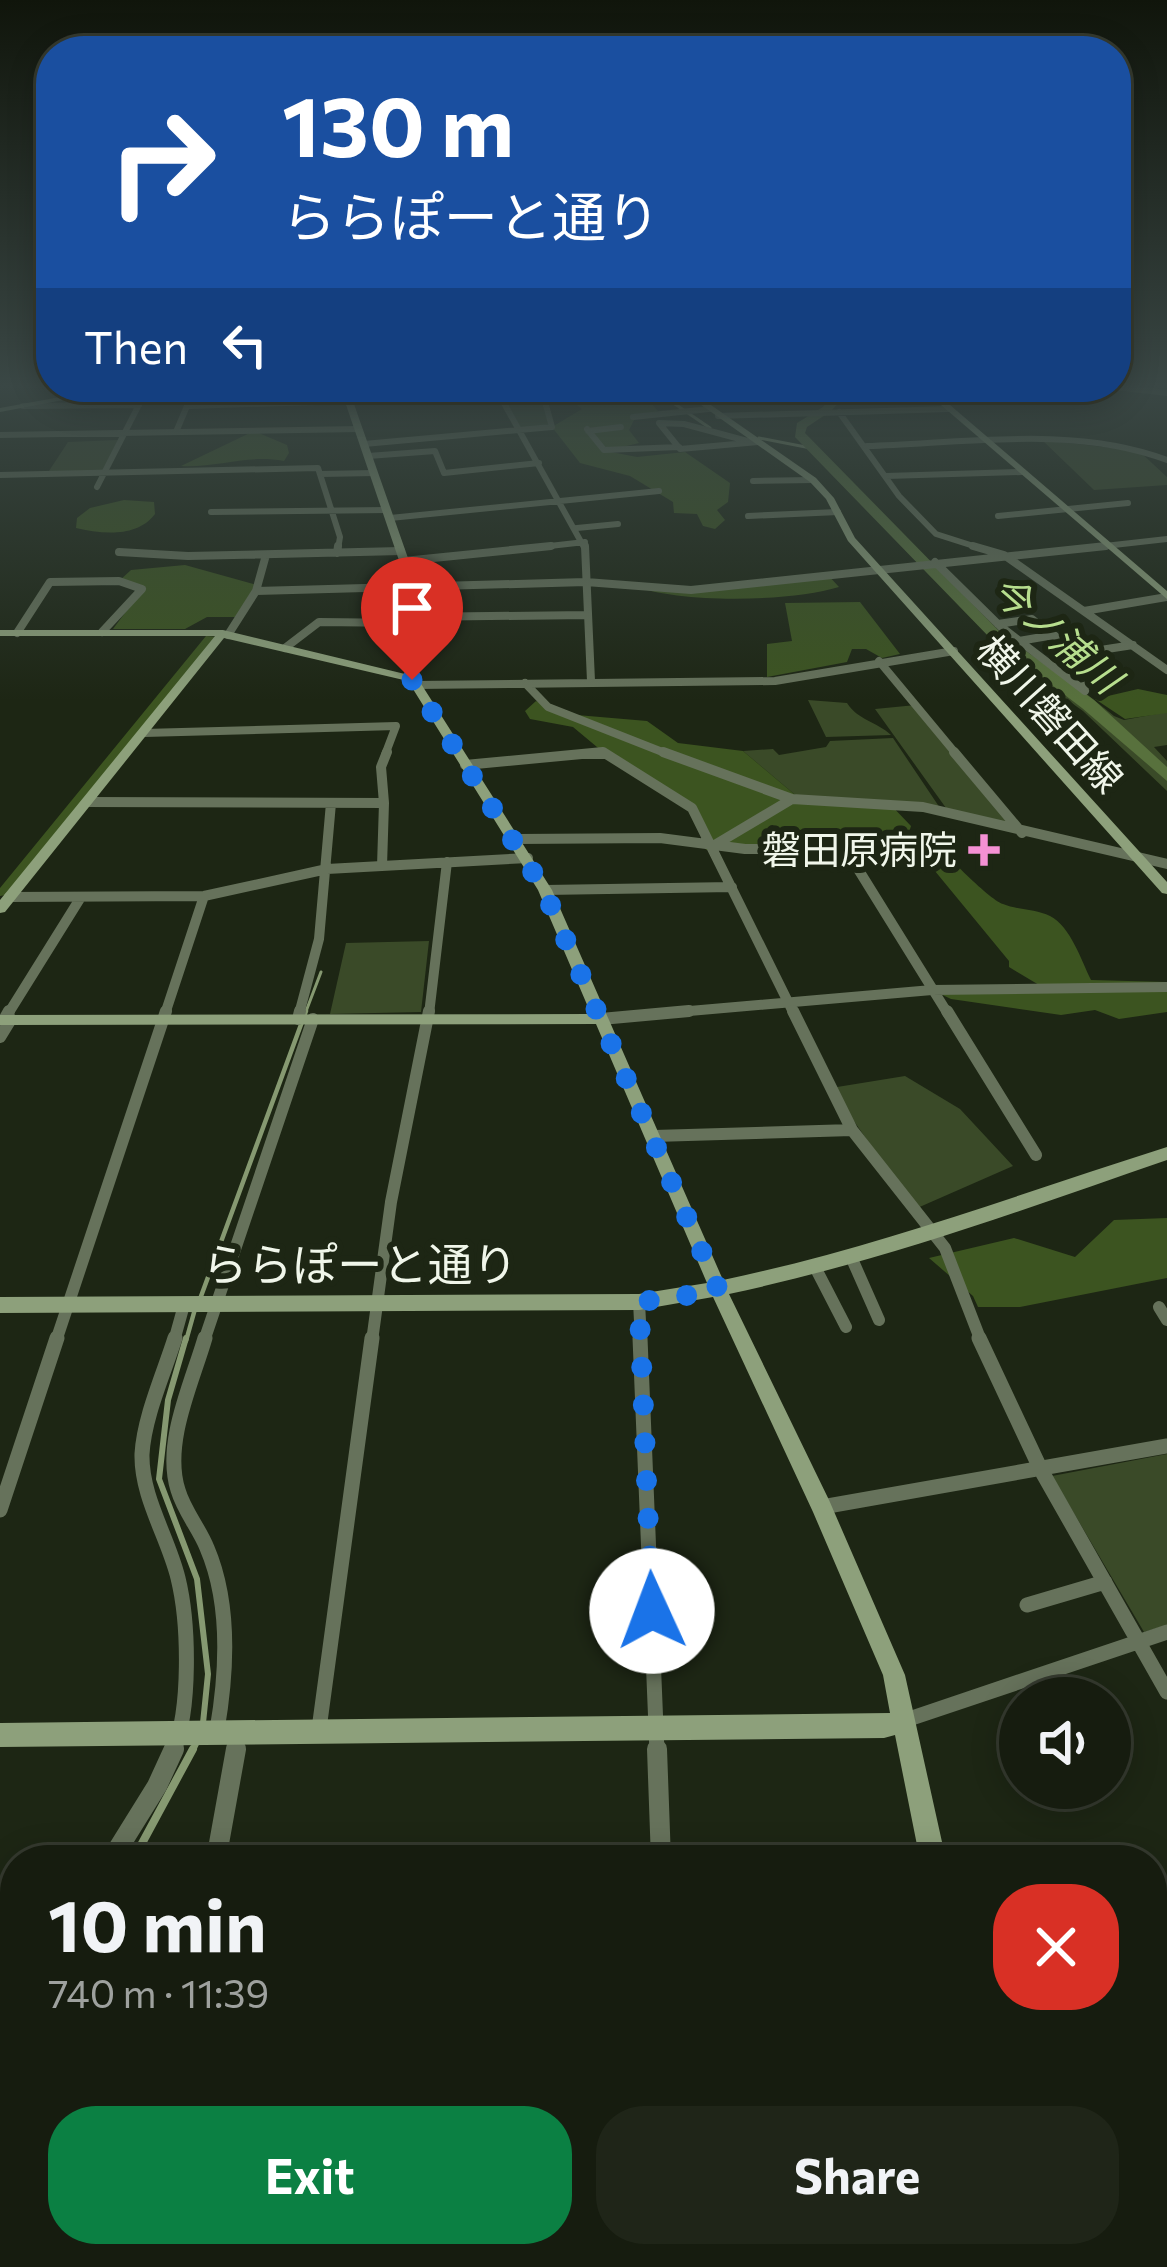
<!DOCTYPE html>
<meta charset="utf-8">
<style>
:root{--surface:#161c0f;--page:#1f2518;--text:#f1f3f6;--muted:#9ea19e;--line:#353a2f;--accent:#0b8043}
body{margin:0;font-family:Commissioner,"Noto Sans JP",sans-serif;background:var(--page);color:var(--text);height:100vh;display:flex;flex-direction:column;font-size:45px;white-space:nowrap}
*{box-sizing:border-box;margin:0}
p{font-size:39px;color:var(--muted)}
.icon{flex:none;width:66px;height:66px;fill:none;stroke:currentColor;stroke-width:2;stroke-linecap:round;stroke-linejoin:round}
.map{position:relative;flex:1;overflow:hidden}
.panel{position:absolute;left:0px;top:1845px;width:1167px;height:423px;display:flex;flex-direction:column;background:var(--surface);border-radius:48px 48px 0 0;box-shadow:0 6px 30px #0003,0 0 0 3px var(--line)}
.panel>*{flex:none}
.guide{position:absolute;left:36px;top:36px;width:1095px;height:366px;border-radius:48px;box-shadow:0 6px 30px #0003,0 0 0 3px var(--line);background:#1a4fa0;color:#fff;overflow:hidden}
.tools{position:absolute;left:999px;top:1677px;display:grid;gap:24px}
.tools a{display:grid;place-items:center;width:132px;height:132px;border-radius:50%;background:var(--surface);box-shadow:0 6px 30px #0003,0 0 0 3px var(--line);font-size:60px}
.pin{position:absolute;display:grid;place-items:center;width:102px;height:102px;color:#fff;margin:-123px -51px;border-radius:50% 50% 50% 0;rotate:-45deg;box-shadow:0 0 12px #0007}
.pin .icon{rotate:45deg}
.me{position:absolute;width:132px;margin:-66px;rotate:358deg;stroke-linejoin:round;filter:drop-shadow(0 0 9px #0008)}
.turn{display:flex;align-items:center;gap:42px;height:252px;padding:0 48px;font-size:54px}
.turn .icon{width:156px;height:156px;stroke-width:2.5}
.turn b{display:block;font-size:84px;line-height:102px}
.then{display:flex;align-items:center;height:114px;padding:0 48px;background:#0003;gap:24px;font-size:45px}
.round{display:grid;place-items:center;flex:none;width:126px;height:126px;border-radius:48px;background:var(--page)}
.overview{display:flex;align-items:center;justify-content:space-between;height:204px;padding:0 48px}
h1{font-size:72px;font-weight:700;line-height:90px}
.cta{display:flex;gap:24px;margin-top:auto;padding:24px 48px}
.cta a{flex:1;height:138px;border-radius:48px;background:var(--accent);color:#fff;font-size:48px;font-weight:700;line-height:138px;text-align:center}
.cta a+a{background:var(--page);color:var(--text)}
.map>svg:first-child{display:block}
.green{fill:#3a4a28}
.forest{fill:#3c5420}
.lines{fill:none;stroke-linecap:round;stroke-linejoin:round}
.stream-far3{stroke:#869971;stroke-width:3}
.stream-far2{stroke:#869971;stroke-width:4.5}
.stream-far1{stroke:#869971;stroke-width:6}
.stream{stroke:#869971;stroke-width:8}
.river{fill:#58713d;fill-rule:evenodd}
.street-far5{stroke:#66725b;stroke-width:6}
.street-far4{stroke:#66725b;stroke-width:8}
.street-far3{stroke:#66725b;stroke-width:10}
.street-far2{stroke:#66725b;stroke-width:12}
.street-far1{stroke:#66725b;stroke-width:15}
.street{stroke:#66725b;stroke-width:20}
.secondary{fill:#8da07b;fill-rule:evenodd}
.route{stroke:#1a73e8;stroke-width:21;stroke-dasharray:0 37.8}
.poi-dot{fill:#f491d4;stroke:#1d2614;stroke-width:4.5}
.labels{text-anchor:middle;stroke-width:12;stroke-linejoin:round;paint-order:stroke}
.far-water-label{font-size:39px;font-style:italic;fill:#b7de8e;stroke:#1d2614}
.far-street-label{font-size:39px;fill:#f0f6ea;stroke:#1d2614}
.far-poi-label{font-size:39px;fill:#f0f6ea;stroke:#1d2614;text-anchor:end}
.street-label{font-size:45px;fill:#f0f6ea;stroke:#1d2614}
</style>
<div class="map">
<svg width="1167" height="2267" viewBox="0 0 1167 2267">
<rect width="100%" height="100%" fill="#1d2614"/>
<path class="green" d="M183 387H257L275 393 269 404 180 405Z
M495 387H557L566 396 544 399 552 427 520 430Z
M118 440 103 471H49L68 442Z
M1042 440 1139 451 1167 477V485L1094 490Z
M1038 655 1114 716 1124 720 1167 712V745L1154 747 1167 761V791L1083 711 1007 658Z
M808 700 847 703C859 721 876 721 891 735L826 737Z
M916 705 1022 834 946 808 875 709Z
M893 738 942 811 800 799 743 751 773 749 779 755 826 747 830 741Z
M429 941 421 1012 330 1014 346 943Z
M905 1076 960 1109 1013 1166 915 1209 831 1088Z
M1167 1454V1625L1144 1632 1052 1476Z
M0 2220 15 2223V2253H790L1167 2267H0Z"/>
<path class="forest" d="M555 387H636L658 411 634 420 629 430 639 443 606 451 637 457 685 452 730 483 728 502 717 510 725 520 715 529 703 526 697 514 674 513 673 502 630 476 580 463 552 427 582 409Z
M254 431 287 445 289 453 284 461C247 454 217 468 181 466Z
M124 500 154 502 155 514C137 538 102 534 76 528L77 518 90 508Z
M185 565 257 585 235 617H207L185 629H113L142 590 119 581 131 570Z
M827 574 839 587C789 602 680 604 631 585L680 591Z
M860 602 900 654 882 658 866 649H852L847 662 767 677V644L792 641 785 603Z
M206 636 221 637 6 895 0 896V888Z
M1138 689 1167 695V713L1125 719 1095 699Z
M536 701 565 714 647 721 678 743 743 751 800 799 888 802 911 826 904 848C838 838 773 844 706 850L692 808 603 752 573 727 530 719 525 711Z
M915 833 928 834C939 848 988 899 1003 904 1017 910 1036 909 1050 916 1071 927 1081 960 1091 980L1167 982V1012L1119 1019 1095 1010 1061 1015 951 999 932 990 1044 988 1009 967V961L916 848Z
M1167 1218V1278L1020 1307H978L973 1296 929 1258 1014 1238 1075 1257 1114 1220Z"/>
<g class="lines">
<path class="stream-far3" d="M650 387 710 428
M759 438 816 449
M305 1014 321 972"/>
<path class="stream-far2" d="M200 1299 306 1011
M186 1341 195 1309"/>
<path class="stream-far1" d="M186 1338 168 1400 159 1479 197 1579 208 1674 203 1723
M192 1752 198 1740"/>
<path class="stream" d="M133 1860 193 1749
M0 2113 15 2087"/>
<path class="river" d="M841 387H853L831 411 807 427 805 433 1001 633 1094 700 1167 767V781L1082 708 991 639 795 437 797 423 823 407Z"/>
<path class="street-far5" d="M495 387 585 549
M1116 387 1167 393
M929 392 1035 387
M23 406 139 405
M839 412 899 496 936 534 983 549
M718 416 949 409
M633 417 709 409
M587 429 604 450 679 447
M588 431 621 427
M176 432 187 406 349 401
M0 435 359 429
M751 442 684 424 659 423 680 449 758 442
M364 444 552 427 541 387
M867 446C964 443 1075 425 1167 460
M368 456 435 451 444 473 539 463
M320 474 374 473
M0 475 318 468 340 537 338 549
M886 476 1022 472
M753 481 813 480
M97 487 148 387
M211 512 387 510
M748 516 838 512
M998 516 1128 503
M390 518 659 491
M577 528 618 524
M523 549 585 542
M1078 549 1167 539"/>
<path class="street-far4" d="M585 546 591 681
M973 546 1004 555 1167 670
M119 552 188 556 401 551
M337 553 338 546
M404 561 551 546
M935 562 1000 626 1085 691
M256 591 586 582 691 590 1106 546
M1084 611 1167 597
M409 617 588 615
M998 624 1032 619 1042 627
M17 633 50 582 119 581 142 589 102 632
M228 635 256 591 266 555
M1019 641 1054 635 1109 680 1080 687
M285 648 319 622 408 623
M1081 653 1133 645
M879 661 957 755
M525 683 548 707 670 755
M416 685 775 681 954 651
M144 733 396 726 385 755
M574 755H607"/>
<path class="street-far3" d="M663 752 792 799 923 807 1167 864
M954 752 1022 833
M465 765 603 752 692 808 794 1014
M87 802 384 803 382 866
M384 803 381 767 387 752
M516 839 660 838 745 849 916 848
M713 846 792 799
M845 848 948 1014
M545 890 732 887
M9 897 204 896 327 869 528 858
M8 1014 81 897
M165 1014 204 896
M299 1014 319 939 331 803
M429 1014 447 862
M655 1014 932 990 1167 987"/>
<path class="street-far2" d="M793 1011 852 1130 945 1248 981 1341
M947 1011 1036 1155
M298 1019 300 1011
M601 1019 689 1011
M4 1020 9 1011
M0 1037 11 1019
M654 1136 852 1130
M852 1259 879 1320
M815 1267 846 1327
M639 1302 641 1341
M1159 1307 1167 1320
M56 1341 166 1011
M174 1341 184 1305
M204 1341 313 1019
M372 1341 391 1202 429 1011"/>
<path class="street-far1" d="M205 1338C192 1383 163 1443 178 1490 184 1511 199 1528 207 1548 231 1604 227 1672 217 1730
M640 1338 657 1752
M979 1338 1041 1470 1167 1692
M822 1507 1167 1446
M0 1510 57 1338
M1027 1605 1105 1582
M903 1721 1167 1632
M319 1729 372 1338
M173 1752C191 1710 189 1623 178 1578 168 1537 141 1497 142 1454 144 1417 164 1373 175 1338
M235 1752 239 1731"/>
<path class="street" d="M657 1749 661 1860
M111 1860 157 1786 174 1749
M216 1860 236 1749
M1152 1911 1167 1906
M0 2072 15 2036
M0 2216 15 2217
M700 2253 1120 2267
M158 2267 161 2253"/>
<path class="secondary" d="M115 387H132L0 412V408Z
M340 387H348L415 578 410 651 418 679 552 890 723 1280C875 1248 1019 1194 1167 1147V1160C1023 1210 879 1262 729 1294L829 1500 905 1675 946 1860H920L895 1735 884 1738 0 1747V1723L890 1713 883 1675 813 1512 713 1297 639 1310 0 1313V1297L639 1294 707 1283 596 1024 0 1025V1015L591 1014 538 890 408 681 224 638 5 912 0 913V900L215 636H0V630H223L405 674 400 651 405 578Z
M676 387H685L816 478 834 498 855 538 1167 882V894L1162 893 848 541 826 499 810 482Z
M920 387H929L1167 591V599Z
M1001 2253H1031L1034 2267H1004Z"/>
</g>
<linearGradient id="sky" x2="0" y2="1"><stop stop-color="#10150b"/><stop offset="0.55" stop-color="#3a4745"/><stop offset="1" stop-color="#3a4745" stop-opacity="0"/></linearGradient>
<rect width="1167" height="701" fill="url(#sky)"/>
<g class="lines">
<path class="route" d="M412 680 544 890 719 1291 639 1302 652 1611"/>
</g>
<path class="poi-dot" d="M978 832h12v12h12v12h-12v12h-12v-12h-12v-12h12z"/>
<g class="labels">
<g class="far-water-label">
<text transform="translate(1056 634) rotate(41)" y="14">今ノ浦川</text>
</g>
<g class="far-street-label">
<text transform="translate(1050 714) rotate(48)" y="14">横川磐田線</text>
</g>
<g class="far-poi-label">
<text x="957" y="864">磐田原病院</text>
</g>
<g class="street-label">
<text x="360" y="1281">ららぽーと通り</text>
</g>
</g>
</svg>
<div class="tools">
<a><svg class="icon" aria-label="sound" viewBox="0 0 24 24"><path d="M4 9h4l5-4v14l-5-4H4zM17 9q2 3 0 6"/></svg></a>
</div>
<div class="pin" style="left:412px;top:680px;background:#d93025"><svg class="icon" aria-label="arrive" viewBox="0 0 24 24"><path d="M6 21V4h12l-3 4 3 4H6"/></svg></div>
<svg class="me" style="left:652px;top:1611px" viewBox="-20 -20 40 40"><circle r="19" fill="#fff"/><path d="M0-13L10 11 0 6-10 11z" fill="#1a73e8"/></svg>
<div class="guide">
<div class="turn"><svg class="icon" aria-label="right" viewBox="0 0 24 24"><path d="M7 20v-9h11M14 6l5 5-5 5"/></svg><div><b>130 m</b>ららぽーと通り</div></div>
<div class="then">Then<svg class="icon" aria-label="left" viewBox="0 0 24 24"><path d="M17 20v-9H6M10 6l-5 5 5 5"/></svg></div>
</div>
<section class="panel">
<div class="overview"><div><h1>10 min</h1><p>740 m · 11:39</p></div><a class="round" style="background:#d93025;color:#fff"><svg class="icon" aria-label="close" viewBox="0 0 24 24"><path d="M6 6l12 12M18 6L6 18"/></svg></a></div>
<div class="cta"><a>Exit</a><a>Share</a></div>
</section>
</div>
